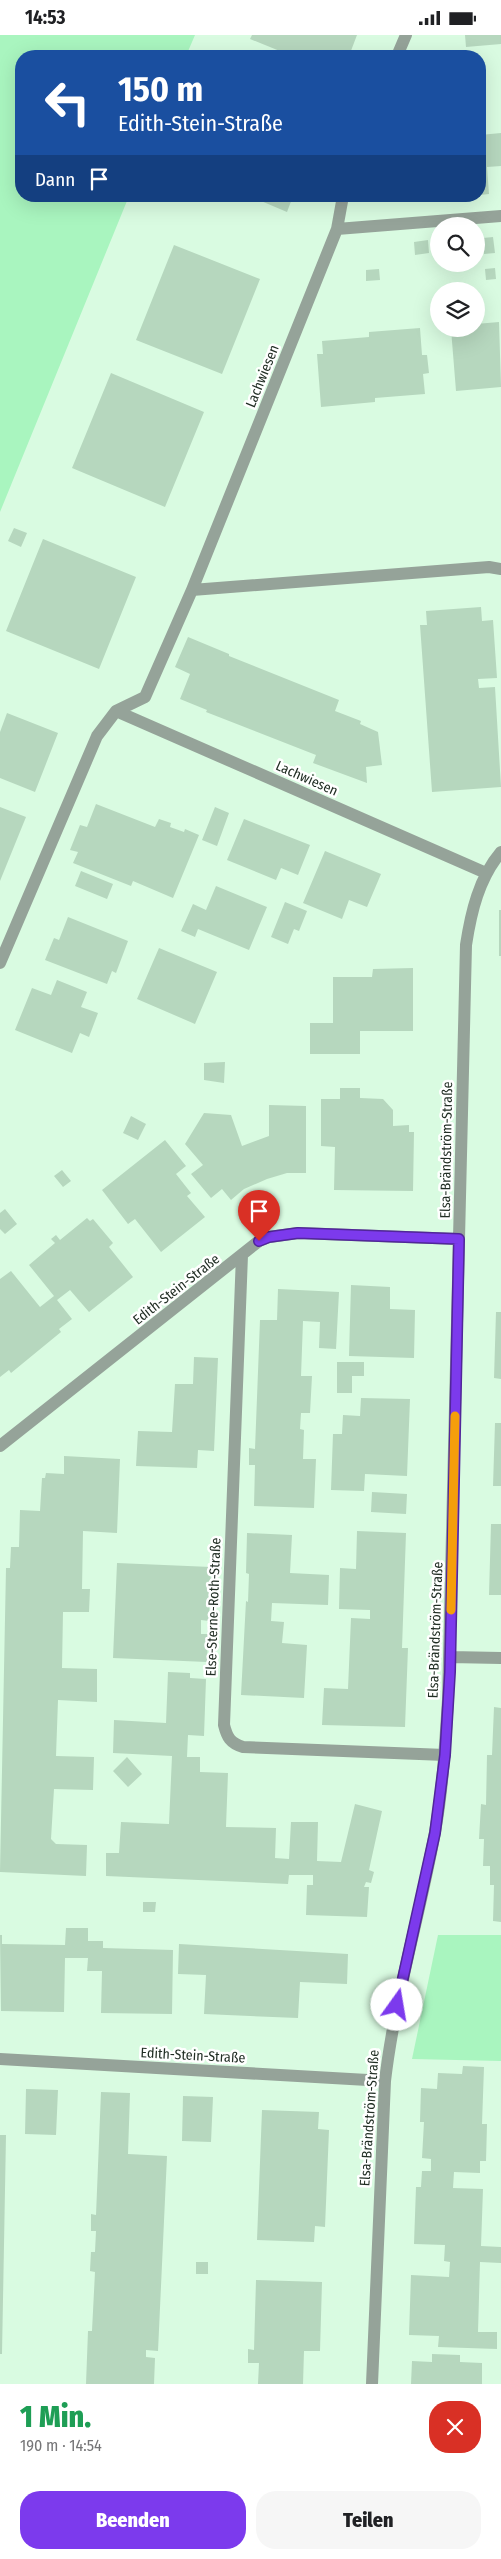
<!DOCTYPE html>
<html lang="de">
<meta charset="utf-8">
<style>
:root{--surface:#fff;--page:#f6f6f6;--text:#202124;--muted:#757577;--accent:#7c3aed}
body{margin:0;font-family:"Fira Sans Condensed",sans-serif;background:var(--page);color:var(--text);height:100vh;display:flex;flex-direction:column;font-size:19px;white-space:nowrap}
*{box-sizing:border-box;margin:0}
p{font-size:16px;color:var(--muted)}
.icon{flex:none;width:28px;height:28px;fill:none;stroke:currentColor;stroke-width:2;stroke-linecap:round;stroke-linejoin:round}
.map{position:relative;height:2349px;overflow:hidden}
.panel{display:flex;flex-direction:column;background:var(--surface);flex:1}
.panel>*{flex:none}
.banner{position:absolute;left:15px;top:15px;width:471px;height:152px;border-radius:20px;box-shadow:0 5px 20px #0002;background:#1a4fa0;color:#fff;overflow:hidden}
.tools{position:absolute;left:430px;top:182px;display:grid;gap:10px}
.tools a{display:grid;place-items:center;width:55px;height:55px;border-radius:50%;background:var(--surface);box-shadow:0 5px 20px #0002;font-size:25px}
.pin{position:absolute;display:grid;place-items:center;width:42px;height:42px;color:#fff;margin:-51px -21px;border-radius:50% 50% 50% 0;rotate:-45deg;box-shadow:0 0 5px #0007}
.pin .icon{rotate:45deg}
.me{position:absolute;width:55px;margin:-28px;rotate:13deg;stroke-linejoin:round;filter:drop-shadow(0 0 4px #0008)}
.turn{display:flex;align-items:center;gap:18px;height:105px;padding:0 20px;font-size:22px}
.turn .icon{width:65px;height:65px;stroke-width:2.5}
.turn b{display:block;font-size:35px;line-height:42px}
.then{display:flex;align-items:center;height:48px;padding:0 20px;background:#0003;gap:10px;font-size:19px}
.round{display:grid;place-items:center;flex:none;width:52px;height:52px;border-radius:20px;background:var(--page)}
.head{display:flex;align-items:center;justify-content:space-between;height:85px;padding:0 20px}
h1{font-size:30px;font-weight:800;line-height:38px;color:#1e9e55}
.primary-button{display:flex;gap:10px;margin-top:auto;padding:10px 20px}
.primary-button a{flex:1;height:58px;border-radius:20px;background:var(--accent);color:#fff;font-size:20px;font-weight:800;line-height:58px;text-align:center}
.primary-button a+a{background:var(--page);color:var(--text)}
.status{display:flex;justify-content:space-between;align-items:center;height:35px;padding:0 25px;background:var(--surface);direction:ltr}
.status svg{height:14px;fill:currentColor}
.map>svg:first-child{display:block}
.green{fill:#a9f5bf}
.building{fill:#b6d7be}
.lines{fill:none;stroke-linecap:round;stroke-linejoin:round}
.minor{stroke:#95a399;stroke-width:12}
.route-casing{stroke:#51269a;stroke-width:12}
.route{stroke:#7c3aed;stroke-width:9}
.slow{stroke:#f59e0b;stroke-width:9}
.labels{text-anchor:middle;stroke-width:5;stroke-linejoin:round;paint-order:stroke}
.street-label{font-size:14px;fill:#212e24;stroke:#fff}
</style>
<div class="status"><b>14:53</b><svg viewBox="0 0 49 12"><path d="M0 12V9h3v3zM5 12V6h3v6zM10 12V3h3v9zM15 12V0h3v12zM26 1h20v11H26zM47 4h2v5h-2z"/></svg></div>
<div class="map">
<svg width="501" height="2349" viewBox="0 0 501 2349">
<rect width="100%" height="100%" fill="#d9fbe1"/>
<path class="green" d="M0 0H195L186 21H21V161H129L0 477Z
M438 1900H501V2026L412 2024Z"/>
<path class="building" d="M252 0H357L349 21H292L250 4Z
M465 0H501V9L466 12Z
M501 98V131L487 132 489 159 480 160V100Z
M249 161H293L287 177Z
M427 161H449V163L427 164Z
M493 202 495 218 484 219 483 203Z
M428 205 429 218 415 220 414 207Z
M174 210 260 244 222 339 136 305Z
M495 233 496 244 486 245 485 234Z
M379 234 380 245 366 246V235Z
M499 287 501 352 456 356 451 294H476V289Z
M420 293 422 320H427L429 338 423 339 425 359 375 363V367L321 372 317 319H323L322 306 369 302V297Z
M111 338 204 377 165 472 72 433Z
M14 493 27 498 21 512 8 506Z
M43 504 136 542 99 634 6 596Z
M481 572 482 586 493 585 497 643 478 644 479 653 495 652 501 752 432 757 420 590H427L426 576Z
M188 602 229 619V621L339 665 335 676 361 686 360 689 378 697 382 730 366 732 367 748 313 728 316 720 206 677 207 675 180 664 190 639 175 632Z
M7 678 58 698 35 757 0 743V697Z
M96 769 155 792 159 784 171 788 170 792 184 797 185 794 199 800 173 863 133 846 131 851 73 828 78 817 70 815 80 790 87 792Z
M0 772 26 782 0 846Z
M215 772 229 778 217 811 202 805Z
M244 784 310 810 298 840 281 833 276 845 227 825Z
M325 816 381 839 367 872 349 865 342 884 303 868Z
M81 836 113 849 107 864 75 851Z
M216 851 267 872 249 915 198 894 195 902 181 896 193 869 206 875Z
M285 867 307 876 299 896 294 894 288 909 271 902Z
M499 875H501V921H499Z
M68 882 128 906 116 938 112 936 107 949 45 925 54 903 59 905Z
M159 913 217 937 195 989 137 964Z
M413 933V996H360V1019H310V988H333V942H372L373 934Z
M57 945 87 957 81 972 98 978 89 1002 80 998 72 1018 15 995 32 953 51 960Z
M225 1027 224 1048 204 1045V1028Z
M340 1053H360V1063L383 1064 393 1075V1091L409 1090V1097H414L413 1156 334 1155 335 1112 321 1111V1064H340Z
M269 1070 306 1071V1138H287L267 1144 244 1154 231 1165 222 1154 211 1163 191 1139 203 1130 185 1109 204 1078 231 1080 242 1111 269 1101Z
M131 1081 146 1089 138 1105 123 1098Z
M165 1105 186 1131 176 1139 191 1158 187 1161 205 1182 161 1217 135 1184 128 1189 102 1155Z
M62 1135 71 1146 63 1152 54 1141Z
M5 1174 17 1189 5 1199 0 1194V1178Z
M87 1183 90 1186 93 1184 113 1208 109 1212 133 1242 89 1277 70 1255 57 1265 72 1284 59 1294 61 1297 11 1338 9 1335 0 1342V1244L11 1236 40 1272 54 1261 29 1230 55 1208 51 1204 56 1200 60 1205Z
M351 1250 390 1252V1274L415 1275 414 1323 349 1321Z
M278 1254 339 1257 336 1314 319 1313 320 1287 303 1286 301 1341H312L310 1378H301L300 1394 304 1395 303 1424H316L314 1473 254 1471 255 1430H249V1413L255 1414 260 1285H277Z
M496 1277H501V1344L494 1343Z
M194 1322 218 1323 214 1416 198 1415 197 1433 136 1431 138 1396 172 1397 175 1349H193Z
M337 1327H364V1341H352V1358H337Z
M361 1363 410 1364 407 1441 365 1439 364 1456 331 1455 333 1399H342L343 1380 360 1381Z
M495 1388H501V1451H493Z
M64 1421 120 1424 117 1498 83 1496 82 1554H90L89 1577H63L62 1633 97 1634V1667L58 1665 56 1721 94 1722 93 1755 54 1754 51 1804 56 1809 87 1810 86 1841 0 1837 6 1533H10L11 1512H19L20 1475 40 1476 42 1443H45L46 1438 64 1439Z
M372 1457 407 1459 406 1479 371 1477Z
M491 1489H501V1560H489Z
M357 1496 406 1498 402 1613H408L405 1692 322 1690 324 1653 348 1654 351 1583 370 1584V1575L339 1574 340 1533 356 1534Z
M247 1498 292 1500 290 1538 329 1540 328 1570 272 1568 271 1586 284 1587 282 1608 307 1610 304 1663 241 1660 246 1566 248 1567 249 1539 246 1538Z
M117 1528 211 1532 209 1586 201 1585V1599H208L207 1627 113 1623Z
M168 1637 190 1638V1643L206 1644 204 1701 188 1700 187 1722H200V1737L228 1738 226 1792 276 1793 275 1823 289 1824 291 1787H318L317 1826 341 1827 355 1769 382 1776 369 1835 374 1837 371 1848 366 1847 364 1852H369L367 1882 306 1880 307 1850H313V1840H289L288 1849 106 1841V1818H119L121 1787 169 1789 172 1721 113 1718 114 1685 166 1688Z
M494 1672 501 1673V1887L493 1886 494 1850H490V1831H483L484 1804H479L481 1769 486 1770 487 1720H492Z
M127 1722 142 1739 128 1752 113 1736Z
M143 1867H156L155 1877H143Z
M66 1893H88V1906H103V1913L173 1915 172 1979 101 1978 102 1936H87L88 1923H65L64 1977 1 1976 0 1900H2V1909L65 1910Z
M179 1909 348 1919 347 1949 300 1947 298 1983 204 1979 206 1940 178 1939Z
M463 2031 484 2032 482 2089H487L486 2126H480V2138L454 2137 453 2153 483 2154 481 2211 501 2212V2228L480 2227 478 2297H497V2314L438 2312 439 2301 409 2300 411 2240 449 2242 450 2227 444 2226 445 2210 414 2209 416 2152H421L422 2136H431V2124L422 2123 424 2087H420L421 2053 437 2054 438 2038 462 2039Z
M26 2054 58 2055 56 2100 25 2099Z
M101 2057 130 2058 128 2119 167 2121 158 2316 146 2315V2322L155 2323 154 2349H86L88 2296H92L95 2237 90 2236 91 2217H95L96 2196H91V2179L96 2180Z
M183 2061 213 2062 211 2107 182 2106Z
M262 2075 319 2077 318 2094 329 2095 325 2192 315 2191 314 2207 257 2205Z
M0 2100H6L2 2319H0Z
M196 2227H208V2239H196Z
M256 2245 322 2247 320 2316H304L303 2349H258L259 2328H248V2314L254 2315Z
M432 2319 460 2320V2327L482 2328V2349H411L412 2326 432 2327Z"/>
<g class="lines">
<path class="minor" d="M397 21 406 0
M337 194 501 181
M192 555 489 532 501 534
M116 676 486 838
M0 928 97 701 116 676 145 662 192 555 337 194 343 161
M242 1220 224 1690C227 1702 230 1708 243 1712L445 1720
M0 1411 259 1206 269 1202 298 1198 459 1204
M450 1622 501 1623
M0 2024 385 2046
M372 2349 385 2046C395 1961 420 1880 435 1797 443 1753 445 1709 448 1665L466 910C471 877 479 843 501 817"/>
</g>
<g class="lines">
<defs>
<path id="route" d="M259 1206 269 1202 298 1198 459 1204 450 1637 445 1720 435 1798 397 1970"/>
</defs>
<use href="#route" class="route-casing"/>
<use href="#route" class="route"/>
<path class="slow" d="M451 1575 455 1381"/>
</g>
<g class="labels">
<g class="street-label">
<text transform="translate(262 341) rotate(-68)" y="5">Lachwiesen</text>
<text transform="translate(307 743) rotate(24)" y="5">Lachwiesen</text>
<text transform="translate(446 1115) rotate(-89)" y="5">Elsa-Brändström-Straße</text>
<text transform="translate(176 1254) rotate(-38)" y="5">Edith-Stein-Straße</text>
<text transform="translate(213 1572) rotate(-88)" y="5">Else-Sterne-Roth-Straße</text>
<text transform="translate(435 1595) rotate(-88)" y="5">Elsa-Brändström-Straße</text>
<text transform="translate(193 2020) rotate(3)" y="5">Edith-Stein-Straße</text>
<text transform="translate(369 2083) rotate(-86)" y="5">Elsa-Brändström-Straße</text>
</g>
</g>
</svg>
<div class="tools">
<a><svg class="icon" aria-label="search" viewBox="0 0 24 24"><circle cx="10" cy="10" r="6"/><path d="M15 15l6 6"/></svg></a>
<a><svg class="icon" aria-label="layers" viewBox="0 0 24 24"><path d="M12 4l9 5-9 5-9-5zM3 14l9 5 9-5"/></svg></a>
</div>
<div class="pin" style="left:259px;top:1206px;background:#d93025"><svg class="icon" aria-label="arrive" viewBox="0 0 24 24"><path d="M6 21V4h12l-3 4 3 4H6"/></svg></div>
<svg class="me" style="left:397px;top:1970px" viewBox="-20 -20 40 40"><circle r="19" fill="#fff"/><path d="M0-13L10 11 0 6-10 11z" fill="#7c3aed"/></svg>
<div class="banner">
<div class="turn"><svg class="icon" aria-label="left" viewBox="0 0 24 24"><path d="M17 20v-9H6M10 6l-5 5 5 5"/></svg><div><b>150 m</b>Edith-Stein-Straße</div></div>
<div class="then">Dann<svg class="icon" aria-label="arrive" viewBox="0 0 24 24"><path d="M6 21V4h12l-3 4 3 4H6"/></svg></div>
</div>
</div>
<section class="panel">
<div class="head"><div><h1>1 Min.</h1><p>190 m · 14:54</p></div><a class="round" style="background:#d93025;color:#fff"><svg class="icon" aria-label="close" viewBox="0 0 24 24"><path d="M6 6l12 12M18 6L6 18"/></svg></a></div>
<div class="primary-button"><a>Beenden</a><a>Teilen</a></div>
</section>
